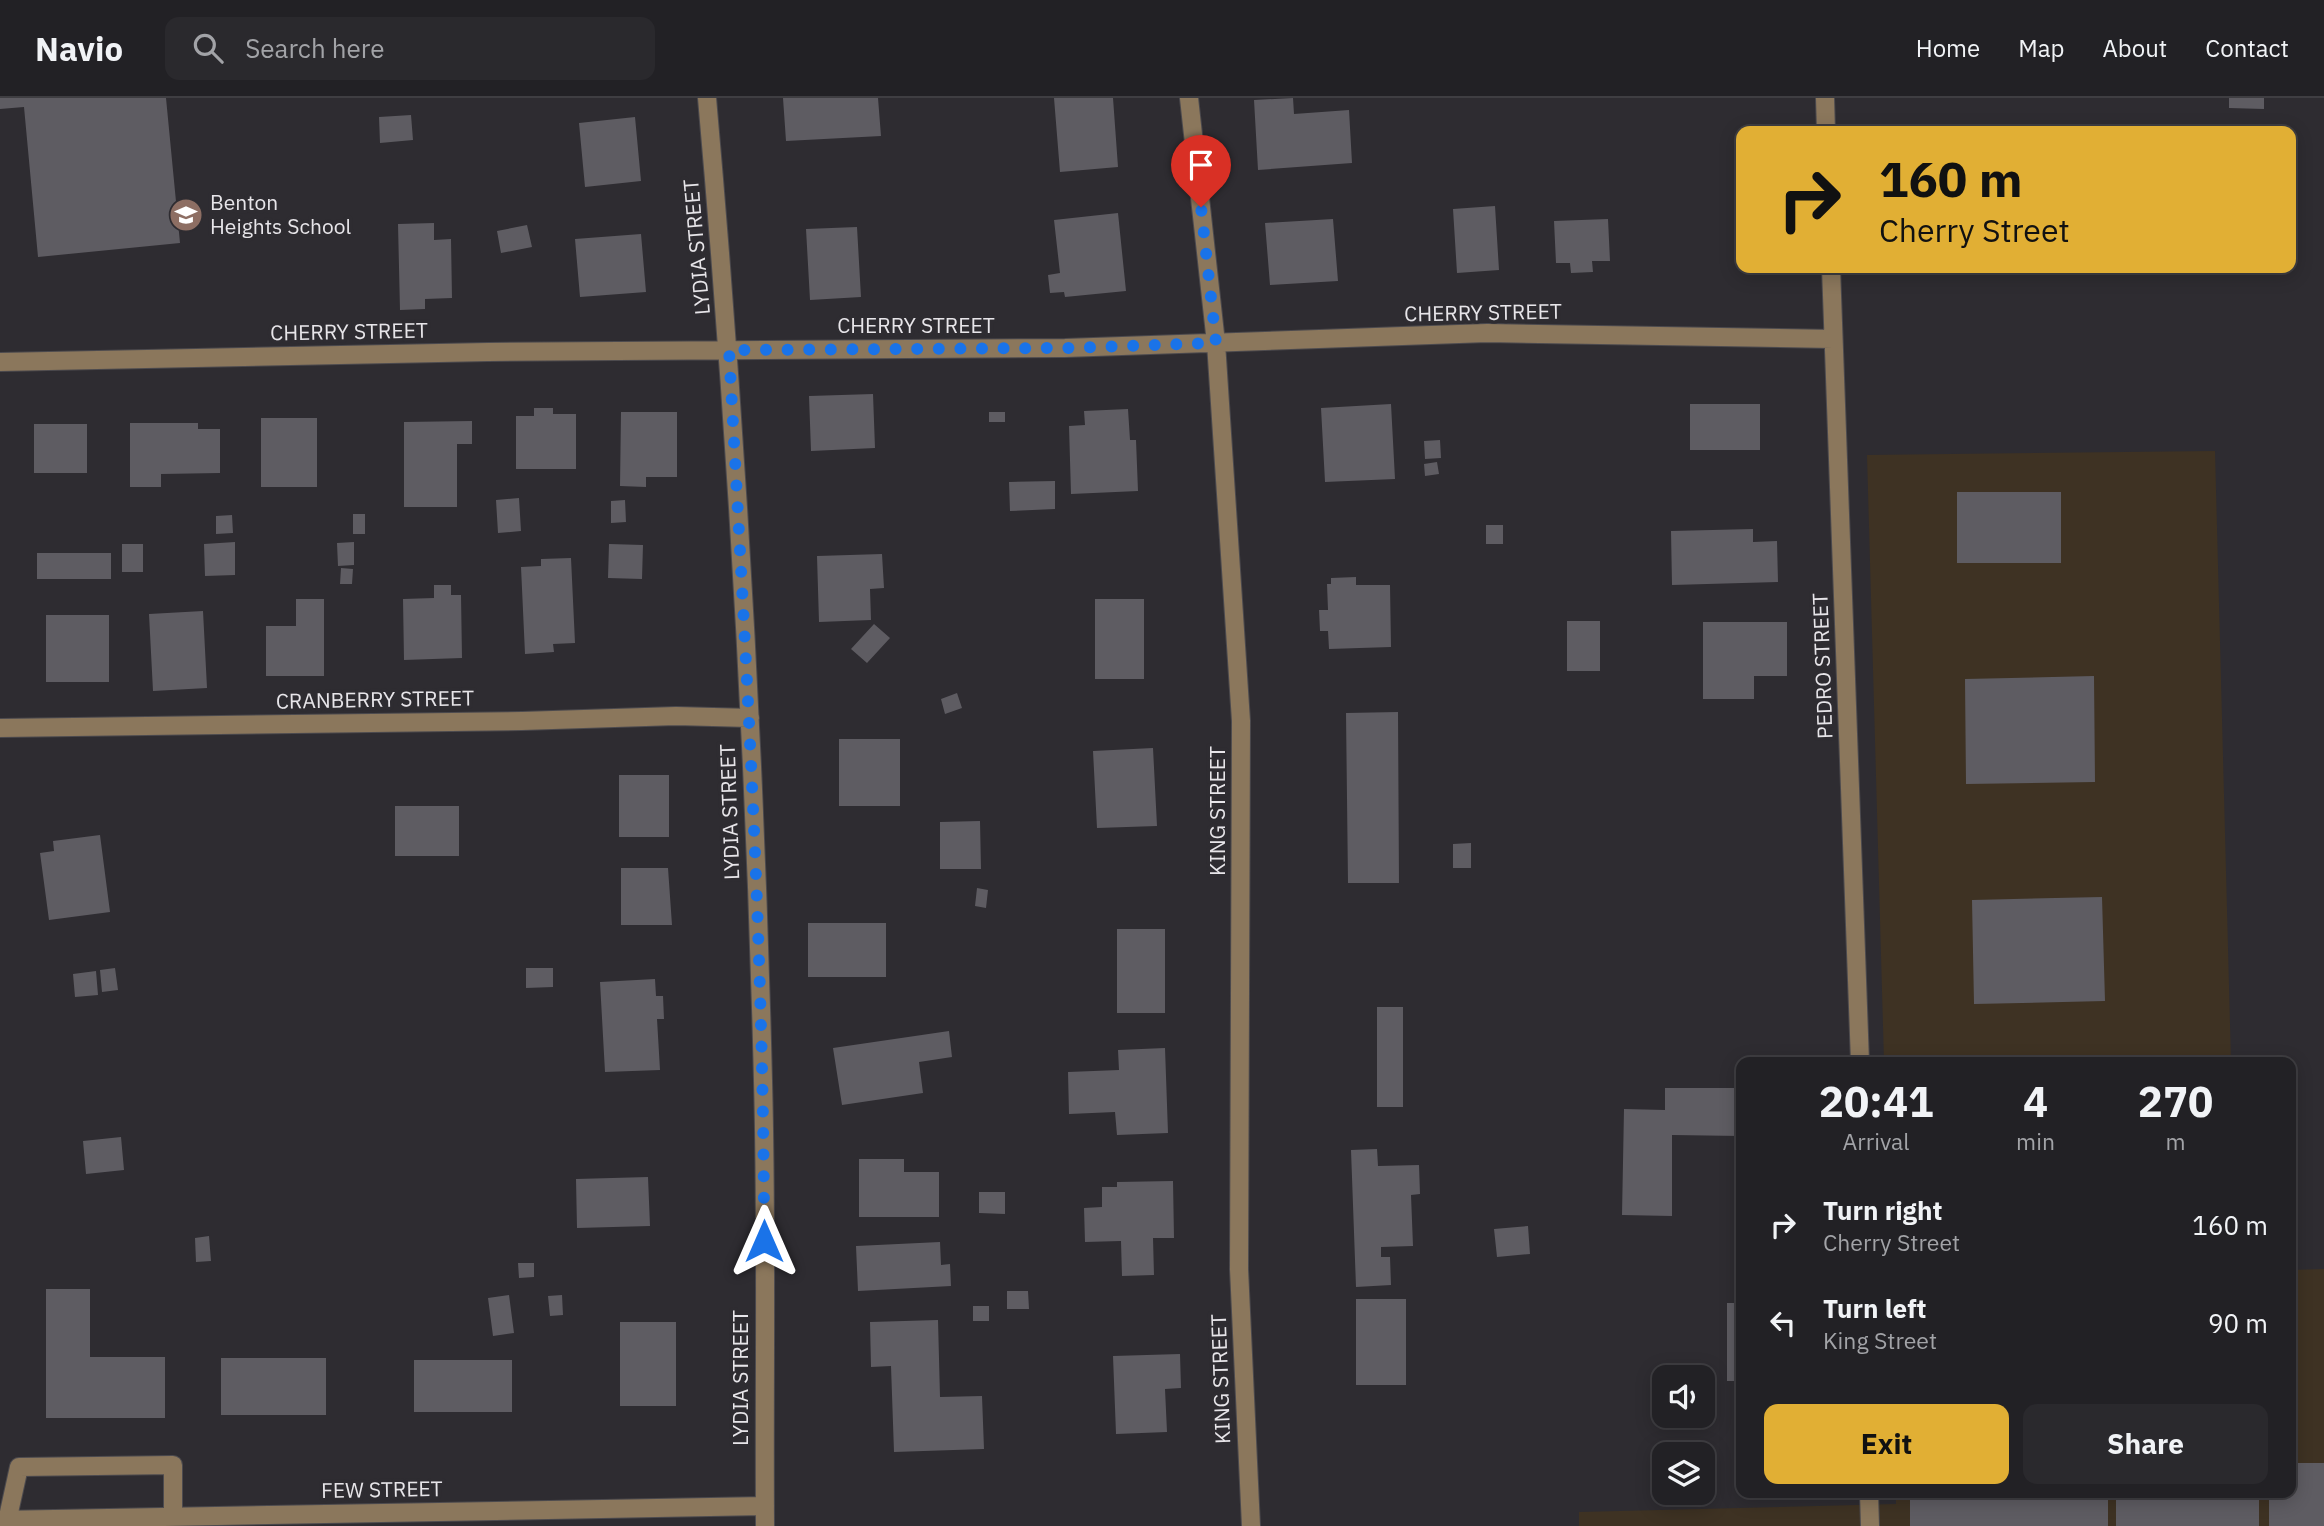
<!DOCTYPE html>
<style>
:root{--surface:#222125;--page:#2a292d;--text:#f1f3f6;--muted:#a2a3a7;--line:#3f3e42;--accent:#e1af34}
body{margin:0;font-family:"IBM Plex Sans",sans-serif;background:var(--page);color:var(--text);height:100vh;display:flex;flex-direction:column;font-size:26px;white-space:nowrap}
*{box-sizing:border-box;margin:0}
p{font-size:23px;color:var(--muted)}
.icon{flex:none;width:38px;height:38px;fill:none;stroke:currentColor;stroke-width:2;stroke-linecap:round;stroke-linejoin:round}
.map{position:relative;flex:1;overflow:hidden}
.details{position:absolute;left:1736px;top:959px;width:560px;height:441px;display:flex;flex-direction:column;background:var(--surface);border-radius:14px;box-shadow:0 4px 18px #0003,0 0 0 2px var(--line)}
.details>*{flex:none}
.hud{position:absolute;left:1736px;top:28px;width:560px;height:147px;border-radius:14px;box-shadow:0 4px 18px #0003,0 0 0 2px var(--line);background:#e1af34;color:#111;overflow:hidden}
.buttons{position:absolute;left:1652px;top:1267px;display:grid;gap:14px}
.buttons a{display:grid;place-items:center;width:63px;height:63px;border-radius:14px;background:var(--surface);box-shadow:0 4px 18px #0003,0 0 0 2px var(--line);font-size:35px}
.pin{position:absolute;display:grid;place-items:center;width:60px;height:60px;color:#fff;margin:-72px -30px;border-radius:50% 50% 50% 0;rotate:-45deg;box-shadow:0 0 7px #0007}
.pin .icon{rotate:45deg}
.me{position:absolute;width:77px;margin:-38px;rotate:0deg;stroke-linejoin:round;filter:drop-shadow(0 0 5px #0008)}
.turn{display:flex;align-items:center;gap:24px;height:147px;padding:0 28px;font-size:32px}
.turn .icon{width:91px;height:91px;stroke-width:2.5}
.turn b{display:block;font-size:49px;line-height:60px}
.eta{display:flex;justify-content:space-evenly;align-items:center;height:119px;text-align:center}
.eta b{font-size:42px;font-weight:800;line-height:49px}
.button{display:flex;gap:14px;margin-top:auto;padding:14px 28px}
.button a{flex:1;height:80px;border-radius:14px;background:var(--accent);color:#111;font-size:28px;font-weight:800;line-height:80px;text-align:center}
.button a+a{background:var(--page);color:var(--text)}
ul{padding:0;list-style:none}
li{display:flex;align-items:center;gap:21px;height:98px;padding:0 28px}
li div{flex:1}
li b{display:block;font-size:26px}
li em{font-style:normal}
header{display:flex;align-items:center;gap:42px;box-sizing:border-box;height:98px;padding:0 35px;background:var(--surface);border-bottom:2px solid var(--line)}
header strong{font-size:33px}
nav{display:flex;gap:38px;margin-inline-start:auto;font-size:24px}
.search{width:490px;height:63px;background:var(--page);display:flex;align-items:center;gap:18px;box-sizing:border-box;padding:0 24px;border-radius:14px;color:var(--muted);font-size:26px}
.map>svg:first-child{display:block}
.commercial{fill:#3e3223}
.building{fill:#5e5c62}
.lines{fill:none;stroke-linecap:round;stroke-linejoin:round}
.minor-casing{stroke:#4c4a4e;stroke-width:20}
.minor{stroke:#8b775c;stroke-width:18}
.route{stroke:#1a73e8;stroke-width:12;stroke-dasharray:0 21.6}
.labels{text-anchor:middle;stroke-width:7;stroke-linejoin:round;paint-order:stroke}
.poi-label{font-size:21px;fill:#e7e5e9;stroke:#2e2c31;text-anchor:start}
.street-label{font-size:21px;fill:#e7e5e9;stroke:#2e2c31}
</style>
<header>
<strong>Navio</strong>
<div class="search"><svg class="icon" aria-label="search" viewBox="0 0 24 24"><circle cx="10" cy="10" r="6"/><path d="M15 15l6 6"/></svg>Search here</div>
<nav><a>Home</a><a>Map</a><a>About</a><a>Contact</a></nav>
</header>
<div class="map">
<svg width="2324" height="1428" viewBox="0 0 2324 1428">
<rect width="100%" height="100%" fill="#2e2c31"/>
<path class="commercial" d="M2215 353 2231 964H1884L1867 357Z
M2324 1171V1428H1579V1414L1896 1406V1395H2291V1172Z"/>
<path class="building" d="M0 0H166L180 145 38 159 24 9 0 11Z
M783 0H878L881 38 786 43Z
M1054 0H1113L1118 69 1060 74Z
M1293 0 1294 16 1349 12 1352 65 1258 72 1254 2Z
M2229 0H2264V11L2229 10Z
M411 17 413 42 380 45 379 19Z
M635 19 641 83 585 89 579 25Z
M1495 108 1499 172 1457 175 1453 111Z
M1118 115 1126 193 1065 199 1064 194 1050 195 1048 177 1060 175 1054 122Z
M1333 121 1338 183 1270 187 1265 125Z
M1608 121 1610 163H1592L1593 174 1571 175 1570 165H1556L1554 123Z
M434 125V142L451 141 452 200 425 201V211L400 212 398 126Z
M527 127 532 149 501 155 497 133Z
M857 129 861 199 810 202 806 131Z
M641 136 646 194 580 199 575 141Z
M873 296 875 350 811 353 809 298Z
M1391 306 1395 381 1325 384 1321 310Z
M1690 306H1760V352H1690Z
M534 310H553V316H576V371H516V318H534Z
M1128 311 1130 342H1136L1138 393 1071 396 1069 328 1085 327 1084 313Z
M621 314H677V379H646V389L620 388Z
M989 314H1005V324H989Z
M261 320H317V389H261Z
M472 323V346H457V409H404V324Z
M130 325H198V331H220V375L161 376V389H130Z
M34 326H87V375H34Z
M1440 342 1441 360 1425 361 1424 343Z
M1437 364 1439 376 1425 378 1424 366Z
M1055 383V411L1010 413 1009 384Z
M1957 394H2061V465H1957Z
M519 400 521 433 498 435 496 402Z
M625 402 626 424 611 425V403Z
M353 416H365V436H353Z
M232 417 233 435 216 436V418Z
M1486 427H1503V446H1486Z
M1753 431V444L1777 443 1778 484 1672 487 1671 433Z
M235 444V477L205 478 204 446Z
M354 444V467L338 468 337 445Z
M122 446H143V474H122Z
M609 446 643 447 642 481 608 480Z
M37 455H111V481H37Z
M882 456 884 490 870 491 871 522 819 524 817 458Z
M571 460 575 545 553 546 554 554 525 556 521 469 541 468V461Z
M341 470 353 471 352 486H340Z
M1356 479V487H1390L1391 549 1329 551 1328 533H1320L1319 512H1328L1327 486H1331V480Z
M434 487H451V497H461L462 560 404 562 403 501 434 500Z
M296 501H324V578H266V528H296Z
M1095 501H1144V581H1095Z
M203 513 207 590 153 593 149 516Z
M46 517H109V584H46Z
M1567 523H1600V573H1567Z
M1703 524H1787V578H1754V601H1703Z
M874 526 890 540 867 565 851 551Z
M2094 578 2095 684 1966 686 1965 581Z
M957 595 962 610 945 616 941 601Z
M1398 614 1399 785H1348L1346 615Z
M839 641H900V708H839Z
M1153 650 1157 728 1097 730 1093 653Z
M619 677H669V739H619Z
M395 708H459V758H395Z
M980 723 981 771H940V724Z
M100 737 110 814 49 822 40 755 54 753 53 743Z
M1471 745V770H1453V746Z
M621 770H668L672 827H621Z
M977 790 988 792 986 810 975 808Z
M2102 799 2105 903 1974 906 1972 802Z
M808 825H886V879H808Z
M1117 831H1165V915H1117Z
M115 870 118 892 102 894 100 872Z
M526 870H553V889L526 890Z
M96 873 98 897 75 899 73 876Z
M655 881 656 898H663L664 921H657L660 972 605 974 600 884Z
M1377 909H1403V1009H1377Z
M949 933 952 959 919 964 923 995 842 1007 833 950Z
M1165 950 1168 1035 1117 1037 1115 1014 1069 1016 1068 974 1119 972 1118 952Z
M1665 990H1741V1038L1672 1037V1118L1622 1117 1624 1011 1665 1012Z
M121 1039 124 1072 86 1076 83 1043Z
M1377 1051 1378 1068 1419 1067 1420 1096 1411 1097 1413 1148 1381 1149V1159H1390L1391 1187 1356 1189 1351 1052Z
M859 1061H904V1074H939V1119H859Z
M648 1079 650 1128 577 1130 576 1081Z
M1173 1083 1174 1140H1153L1154 1177 1122 1178 1121 1143 1085 1144 1084 1110 1102 1109V1089H1117V1084Z
M979 1094H1005V1116L979 1115Z
M1528 1128 1530 1156 1497 1159 1494 1131Z
M209 1138 211 1163 196 1164 195 1140Z
M940 1144 941 1167 950 1166 951 1188 858 1193 856 1148Z
M518 1165H534V1179L519 1180Z
M46 1191H90V1259H165V1320H46Z
M1007 1193H1028L1029 1211H1007Z
M509 1197 514 1235 493 1238 488 1200Z
M562 1197 563 1217 550 1218 548 1198Z
M1356 1201H1406V1287H1356Z
M1727 1205H1741V1283H1727Z
M973 1208H989V1223H973Z
M938 1222 940 1299 982 1298 984 1351 894 1354 891 1268 871 1269 870 1224Z
M620 1224H676V1308H620Z
M1180 1256 1181 1290 1165 1291 1167 1334 1116 1336 1113 1258Z
M221 1260H326V1317H221Z
M414 1262H512V1314H414Z
M2291 1365H2324V1428H2269V1395H2291Z
M2116 1395H2259V1428H2116Z
M2108 1399V1428H1910V1402Z"/>
<g class="lines">
<defs>
<path id="minor" d="M707 0C736 327 755 654 763 983 767 1131 764 1280 765 1428
M1189 0 1216 245 1241 623 1239 1171 1251 1428
M1825 0 1826 33
M1831 170 1860 964
M0 264 488 254 1065 250 1487 235 1833 241
M0 630 522 623 676 618 750 620
M1869 1395 1870 1428
M0 1422 765 1408
M6 1428 19 1369 173 1367V1419"/>
</defs>
<use href="#minor" class="minor-casing"/>
<use href="#minor" class="minor"/>
</g>
<g class="lines">
<path class="route" d="M764 1143C764 846 745 549 729 252L1065 250 1216 245 1201 109"/>
</g>
<defs>
<symbol id="school-disc" viewBox="-11 -11 22 22"><circle r="9.5" fill="#8d6e63" stroke="#2e2c31"/><path d="M0-5L7-2L0 1L-7-2ZM-4 1L0 2.5L4 1V4Q0 6-4 4Z" fill="#fff"/></symbol>
</defs>
<g fill-rule="evenodd">
<use href="#school-disc" x="167" y="98" width="38" height="38"/>
</g>
<g class="labels">
<g class="poi-label">
<text x="210" y="112">Benton<tspan x="210" dy="24">Heights School</tspan></text>
</g>
<g class="street-label">
<text transform="translate(697 149) rotate(-95)" y="7">LYDIA STREET</text>
<text transform="translate(1483 215) rotate(-1)" y="7">CHERRY STREET</text>
<text x="916" y="235">CHERRY STREET</text>
<text transform="translate(349 234) rotate(-1)" y="7">CHERRY STREET</text>
<text transform="translate(1823 568) rotate(-92)" y="7">PEDRO STREET</text>
<text transform="translate(375 602) rotate(-1)" y="7">CRANBERRY STREET</text>
<text transform="translate(1218 713) rotate(-90)" y="7">KING STREET</text>
<text transform="translate(730 714) rotate(-92)" y="7">LYDIA STREET</text>
<text transform="translate(741 1280) rotate(-90)" y="7">LYDIA STREET</text>
<text transform="translate(1221 1281) rotate(-92)" y="7">KING STREET</text>
<text transform="translate(382 1392) rotate(-1)" y="7">FEW STREET</text>
</g>
</g>
</svg>
<div class="buttons">
<a><svg class="icon" aria-label="sound" viewBox="0 0 24 24"><path d="M4 9h4l5-4v14l-5-4H4zM17 9q2 3 0 6"/></svg></a>
<a><svg class="icon" aria-label="layers" viewBox="0 0 24 24"><path d="M12 4l9 5-9 5-9-5zM3 14l9 5 9-5"/></svg></a>
</div>
<div class="pin" style="left:1201px;top:109px;background:#d93025"><svg class="icon" aria-label="arrive" viewBox="0 0 24 24"><path d="M6 21V4h12l-3 4 3 4H6"/></svg></div>
<svg class="me" style="left:764px;top:1143px" viewBox="-20 -20 40 40"><path d="M0-17L14 15 0 8-14 15z" fill="#1a73e8" stroke="#fff" stroke-width="4"/></svg>
<div class="hud">
<div class="turn"><svg class="icon" aria-label="right" viewBox="0 0 24 24"><path d="M7 20v-9h11M14 6l5 5-5 5"/></svg><div><b>160 m</b>Cherry Street</div></div>
</div>
<section class="details">
<div class="eta">
<div><b>20:41</b><p>Arrival</p></div>
<div><b>4</b><p>min</p></div>
<div><b>270</b><p>m</p></div>
</div>
<ul>
<li><svg class="icon" aria-label="right" viewBox="0 0 24 24"><path d="M7 20v-9h11M14 6l5 5-5 5"/></svg><div><b>Turn right</b><p>Cherry Street</p></div><em>160 m</em></li>
<li><svg class="icon" aria-label="left" viewBox="0 0 24 24"><path d="M17 20v-9H6M10 6l-5 5 5 5"/></svg><div><b>Turn left</b><p>King Street</p></div><em>90 m</em></li>
</ul>
<div class="button"><a>Exit</a><a>Share</a></div>
</section>
</div>
